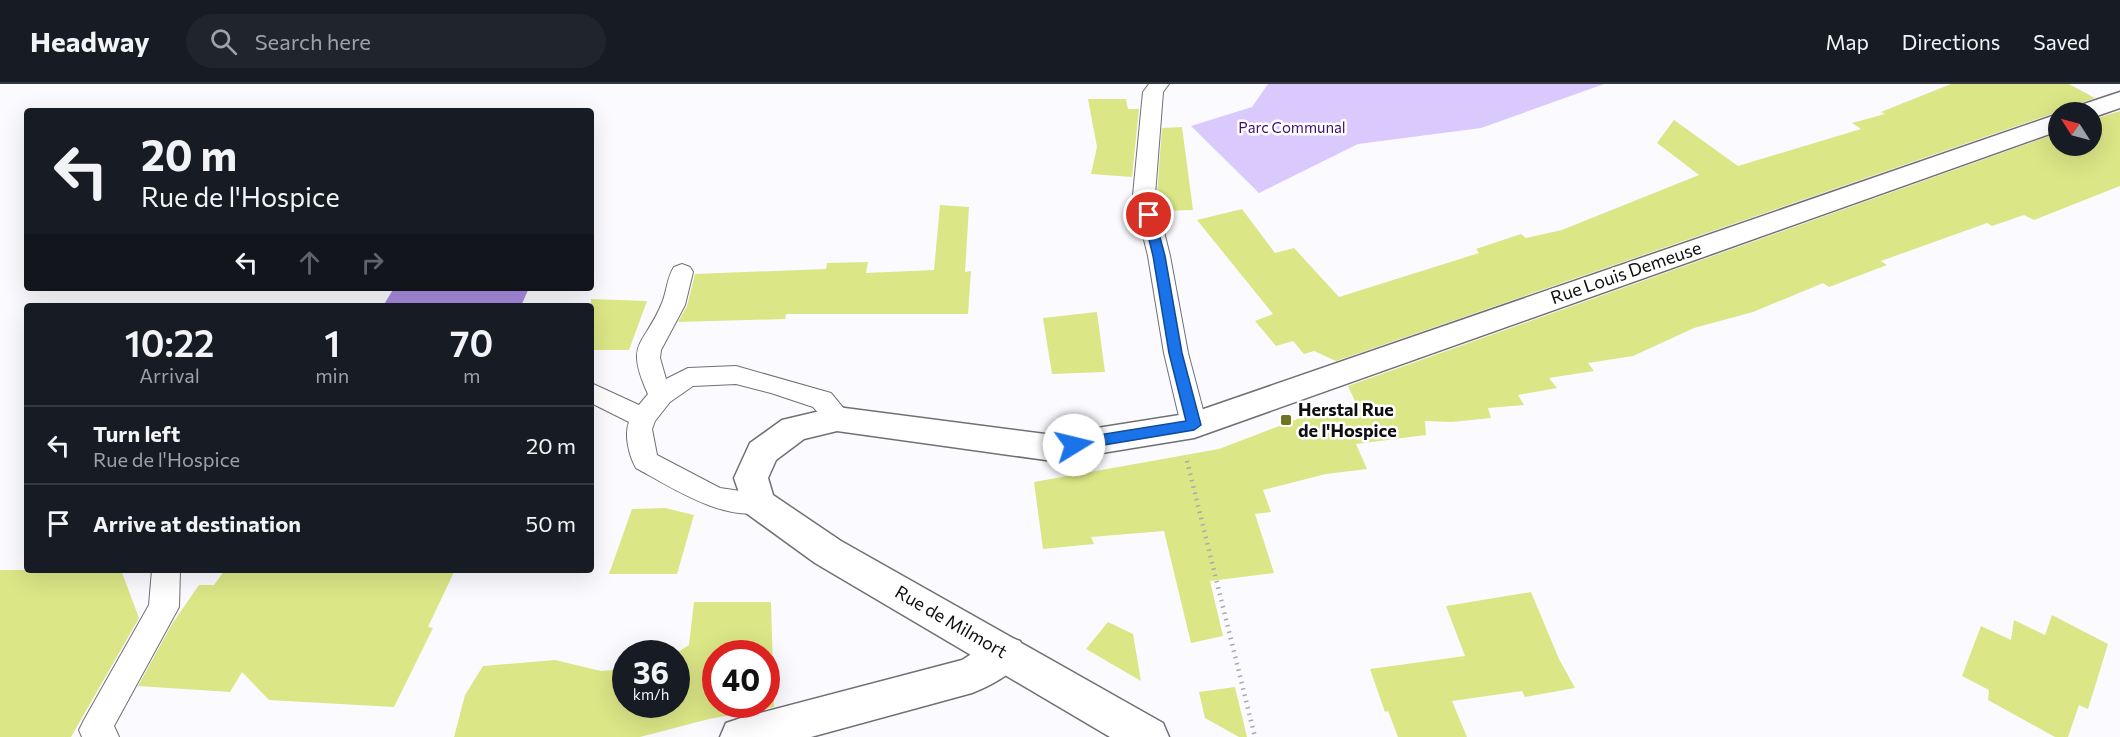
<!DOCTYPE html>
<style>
:root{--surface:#171b24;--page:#20242c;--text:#f1f3f6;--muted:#9ea1a6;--line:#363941}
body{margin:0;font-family:Commissioner,sans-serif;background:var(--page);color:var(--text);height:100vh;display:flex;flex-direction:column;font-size:22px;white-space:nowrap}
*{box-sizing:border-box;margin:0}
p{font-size:20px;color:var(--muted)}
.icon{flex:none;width:33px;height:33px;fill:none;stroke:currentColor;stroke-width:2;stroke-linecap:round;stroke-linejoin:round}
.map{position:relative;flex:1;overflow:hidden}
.panel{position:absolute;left:24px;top:219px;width:570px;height:270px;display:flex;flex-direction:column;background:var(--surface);border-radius:6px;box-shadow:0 6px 24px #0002}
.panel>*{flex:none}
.guide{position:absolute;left:24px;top:24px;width:570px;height:183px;border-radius:6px;box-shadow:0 6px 24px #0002;background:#171b24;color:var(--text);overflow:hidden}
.needle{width:39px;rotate:306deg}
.tools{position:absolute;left:2048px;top:18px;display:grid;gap:12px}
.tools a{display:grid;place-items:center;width:54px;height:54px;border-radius:50%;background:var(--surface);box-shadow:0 6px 24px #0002;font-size:30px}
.speed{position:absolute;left:612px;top:556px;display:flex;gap:12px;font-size:30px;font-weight:700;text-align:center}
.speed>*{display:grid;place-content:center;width:78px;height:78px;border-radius:50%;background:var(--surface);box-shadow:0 6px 24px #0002;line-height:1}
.speed small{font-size:15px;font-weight:400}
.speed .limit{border:9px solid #d22;background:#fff;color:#111}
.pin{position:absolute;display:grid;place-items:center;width:51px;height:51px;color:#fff;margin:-26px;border:3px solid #fff;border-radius:50%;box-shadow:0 2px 6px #0007}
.me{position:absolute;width:66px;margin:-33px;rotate:81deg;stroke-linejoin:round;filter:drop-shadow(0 0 4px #0008)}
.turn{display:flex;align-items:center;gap:21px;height:126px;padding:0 18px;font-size:27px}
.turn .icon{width:78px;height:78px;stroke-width:2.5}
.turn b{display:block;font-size:42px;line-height:51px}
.lanes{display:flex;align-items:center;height:57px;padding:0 18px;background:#0003;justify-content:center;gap:30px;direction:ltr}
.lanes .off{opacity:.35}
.eta{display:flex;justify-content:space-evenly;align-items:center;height:102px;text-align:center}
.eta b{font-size:36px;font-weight:600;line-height:42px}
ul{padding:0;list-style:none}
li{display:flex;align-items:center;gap:18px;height:78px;padding:0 18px;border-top:2px solid var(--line)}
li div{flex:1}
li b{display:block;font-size:22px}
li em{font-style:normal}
header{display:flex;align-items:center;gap:36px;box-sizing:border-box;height:84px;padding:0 30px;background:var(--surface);border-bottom:2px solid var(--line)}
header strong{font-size:28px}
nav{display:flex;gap:33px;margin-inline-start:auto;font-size:21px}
.search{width:420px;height:54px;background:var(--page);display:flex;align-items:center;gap:15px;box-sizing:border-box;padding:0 21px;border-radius:33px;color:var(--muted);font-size:22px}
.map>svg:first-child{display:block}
.green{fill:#d9c9fd}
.water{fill:#a88cde}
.building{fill:#dbe686;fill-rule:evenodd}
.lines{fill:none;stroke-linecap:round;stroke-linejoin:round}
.service-casing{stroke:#716f75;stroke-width:2}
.minor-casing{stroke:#716f75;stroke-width:3}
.tertiary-casing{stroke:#716f75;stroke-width:3}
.path{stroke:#aaa9ad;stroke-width:4.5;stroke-dasharray:1.5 5;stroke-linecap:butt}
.service{fill:#fff;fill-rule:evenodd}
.minor{fill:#fff;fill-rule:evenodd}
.tertiary{fill:#fff;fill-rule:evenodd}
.route{fill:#1a73e8;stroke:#114b97;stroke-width:1.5}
.poi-dot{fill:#6e751e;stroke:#fff;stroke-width:2}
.labels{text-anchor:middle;stroke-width:5;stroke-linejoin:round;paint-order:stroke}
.far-park-label{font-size:15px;fill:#3d0d6f;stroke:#fff}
.street-label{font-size:18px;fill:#0f0e10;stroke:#fff}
.poi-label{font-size:18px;font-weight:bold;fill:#0f0e10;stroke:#fff;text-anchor:start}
</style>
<header>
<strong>Headway</strong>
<div class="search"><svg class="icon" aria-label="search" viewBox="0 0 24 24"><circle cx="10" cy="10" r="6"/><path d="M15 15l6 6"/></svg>Search here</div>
<nav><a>Map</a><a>Directions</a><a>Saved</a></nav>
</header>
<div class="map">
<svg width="2120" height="653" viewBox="0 0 2120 653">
<rect width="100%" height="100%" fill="#fbfaff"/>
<path class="green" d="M1268 0H1604L1481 44 1358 60 1259 109 1191 42 1252 23Z"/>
<path class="water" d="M394 204H529L521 222H383Z"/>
<path class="building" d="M1951 0H2069L2095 14 2074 21 2069 28H2057L1336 277 1314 267 1304 270 1293 257 1276 262 1255 237 1273 230 1197 136 1242 125 1275 169 1294 164 1339 213 1479 169 1476 165 1521 150 1526 154 1562 146 1699 91 1657 59 1674 36 1738 82 1861 45 1852 39 1885 30 1881 28Z
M1088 15H1126L1128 25H1139L1132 93 1091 90 1097 63Z
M2120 27V102L2034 136 2024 131 1992 142 1987 139 1881 177 1887 181 1829 203 1823 199 1753 228 1694 244 1633 272 1588 279 1594 287 1549 294 1557 304 1518 311 1524 321 1488 324 1491 334 1452 338 1425 337 1426 351 1356 360 1367 385 1326 390 1263 406 1271 428 1255 430 1274 489 1210 497 1223 552 1191 559 1164 447 1091 453 1094 460 1043 465 1034 398 1219 365 1300 334 1359 326 1348 302 2058 49V62H2091V36Z
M1182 43 1193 126 1161 127 1157 111 1162 44Z
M940 121 969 123 965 188 971 187 968 230H786L785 235 678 238 687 222 695 190 826 185 827 179 868 178 866 189 934 186Z
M591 215 647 217 629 266H591Z
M1097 228 1105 288 1052 290 1043 234Z
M665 424 694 431 677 490H609L632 425Z
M0 486H121L139 534 71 653H0Z
M225 486H455L428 543 433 544 394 623 269 616 242 588 230 608 138 602 172 540 199 501H214Z
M1531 508 1559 575 1575 604 1525 613 1522 607 1452 617 1467 653H1398L1388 627 1385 628 1370 585 1465 572 1446 522Z
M694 518H771L774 623 709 635 640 653H454L465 611 483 582 555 576 601 587 626 585V621H676L675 570 689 561ZM716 570H766V621H716Z
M2052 531 2108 560 2088 625 2079 621 2068 653H2055L1988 616 1989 606 1962 592 1981 542 2011 556 2014 536 2045 551Z
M1108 538 1133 550 1141 597 1086 565Z
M1235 603 1247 653H1239L1205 634 1199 608Z"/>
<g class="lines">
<defs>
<path id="service" d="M1149 0H1169L1163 8 1155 111 1170 172 1188 269 1207 341 1203 348 1194 351 1185 348 1181 341 1164 269 1148 172 1133 111 1143 8Z
M682 180 690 183 693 188 685 221 661 266 660 274 666 295 688 284 736 282 831 309 854 337 850 344 841 347 832 344 813 323 771 309 736 300 693 302 670 318 655 337 652 345 657 371 720 404 768 411 772 419 768 427C726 440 671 403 636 384 629 372 624 351 629 338L591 319V299L639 321 648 310C624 257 644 263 662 219 667 207 667 193 674 183Z
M152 486H180L179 523 114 642 119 653H82L79 646 84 636 149 521Z"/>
<path id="minor" d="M1006 552 1020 557 1026 569C1016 589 992 601 972 609L811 653H720L726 639 741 634 962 576 992 557Z"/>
<path id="tertiary" d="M2120 8V24L2091 34V28H2071L2075 23Z
M2058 30V47L1194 354 1053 377 837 347 804 355 776 376 768 394 773 411 841 457 1163 639 1169 653H1110L815 479 746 429 734 394 750 359 782 336 837 323 1053 351 1192 329Z"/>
</defs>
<use href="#service" class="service-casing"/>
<use href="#minor" class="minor-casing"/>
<use href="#tertiary" class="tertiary-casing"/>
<path class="path" d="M1187 377 1255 653"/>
<use href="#service" class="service"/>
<use href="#minor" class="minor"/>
<use href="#tertiary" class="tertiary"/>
</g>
<path class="route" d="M1149 128 1154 131 1165 172 1182 269 1201 341 1194 346 1074 366 1069 365 1067 361 1069 357 1074 355 1186 337 1169 269 1153 172 1143 131Z"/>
<rect class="poi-dot" x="1280" y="330" width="12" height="12" rx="3"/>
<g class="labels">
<g class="far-park-label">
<text x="1292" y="49">Parc Communal</text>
</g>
<g class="street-label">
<text transform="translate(1626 189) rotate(-19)" y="6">Rue Louis Demeuse</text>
<text transform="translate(951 538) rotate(30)" y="6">Rue de Milmort</text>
</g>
<g class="poi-label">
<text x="1298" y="332">Herstal Rue<tspan x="1298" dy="21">de l'Hospice</tspan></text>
</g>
</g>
</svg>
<div class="tools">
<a><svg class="needle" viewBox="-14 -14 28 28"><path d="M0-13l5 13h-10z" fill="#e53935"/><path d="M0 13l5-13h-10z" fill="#9ea1a6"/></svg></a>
</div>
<div class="speed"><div>36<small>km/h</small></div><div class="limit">40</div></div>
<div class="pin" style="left:1149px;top:131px;background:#d93025"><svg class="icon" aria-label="arrive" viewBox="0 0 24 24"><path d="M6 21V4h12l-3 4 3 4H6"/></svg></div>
<svg class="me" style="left:1074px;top:361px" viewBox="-20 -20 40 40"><circle r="19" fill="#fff"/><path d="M0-13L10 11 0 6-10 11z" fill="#1a73e8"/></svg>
<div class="guide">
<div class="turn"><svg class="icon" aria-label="left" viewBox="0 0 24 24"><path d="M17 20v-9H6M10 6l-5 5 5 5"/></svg><div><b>20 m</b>Rue de l'Hospice</div></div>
<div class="lanes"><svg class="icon" aria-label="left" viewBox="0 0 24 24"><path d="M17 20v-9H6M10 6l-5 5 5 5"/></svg><svg class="icon off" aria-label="ahead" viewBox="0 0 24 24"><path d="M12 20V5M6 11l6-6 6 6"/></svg><svg class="icon off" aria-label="right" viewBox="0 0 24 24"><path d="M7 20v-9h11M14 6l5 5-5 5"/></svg></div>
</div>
<section class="panel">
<div class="eta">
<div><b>10:22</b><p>Arrival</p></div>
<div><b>1</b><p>min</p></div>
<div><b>70</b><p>m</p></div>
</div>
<ul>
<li><svg class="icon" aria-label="left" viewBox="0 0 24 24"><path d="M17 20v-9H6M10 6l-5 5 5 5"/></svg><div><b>Turn left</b><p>Rue de l'Hospice</p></div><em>20 m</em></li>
<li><svg class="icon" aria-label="arrive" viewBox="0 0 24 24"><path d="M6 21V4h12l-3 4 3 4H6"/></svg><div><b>Arrive at destination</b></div><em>50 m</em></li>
</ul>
</section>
</div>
